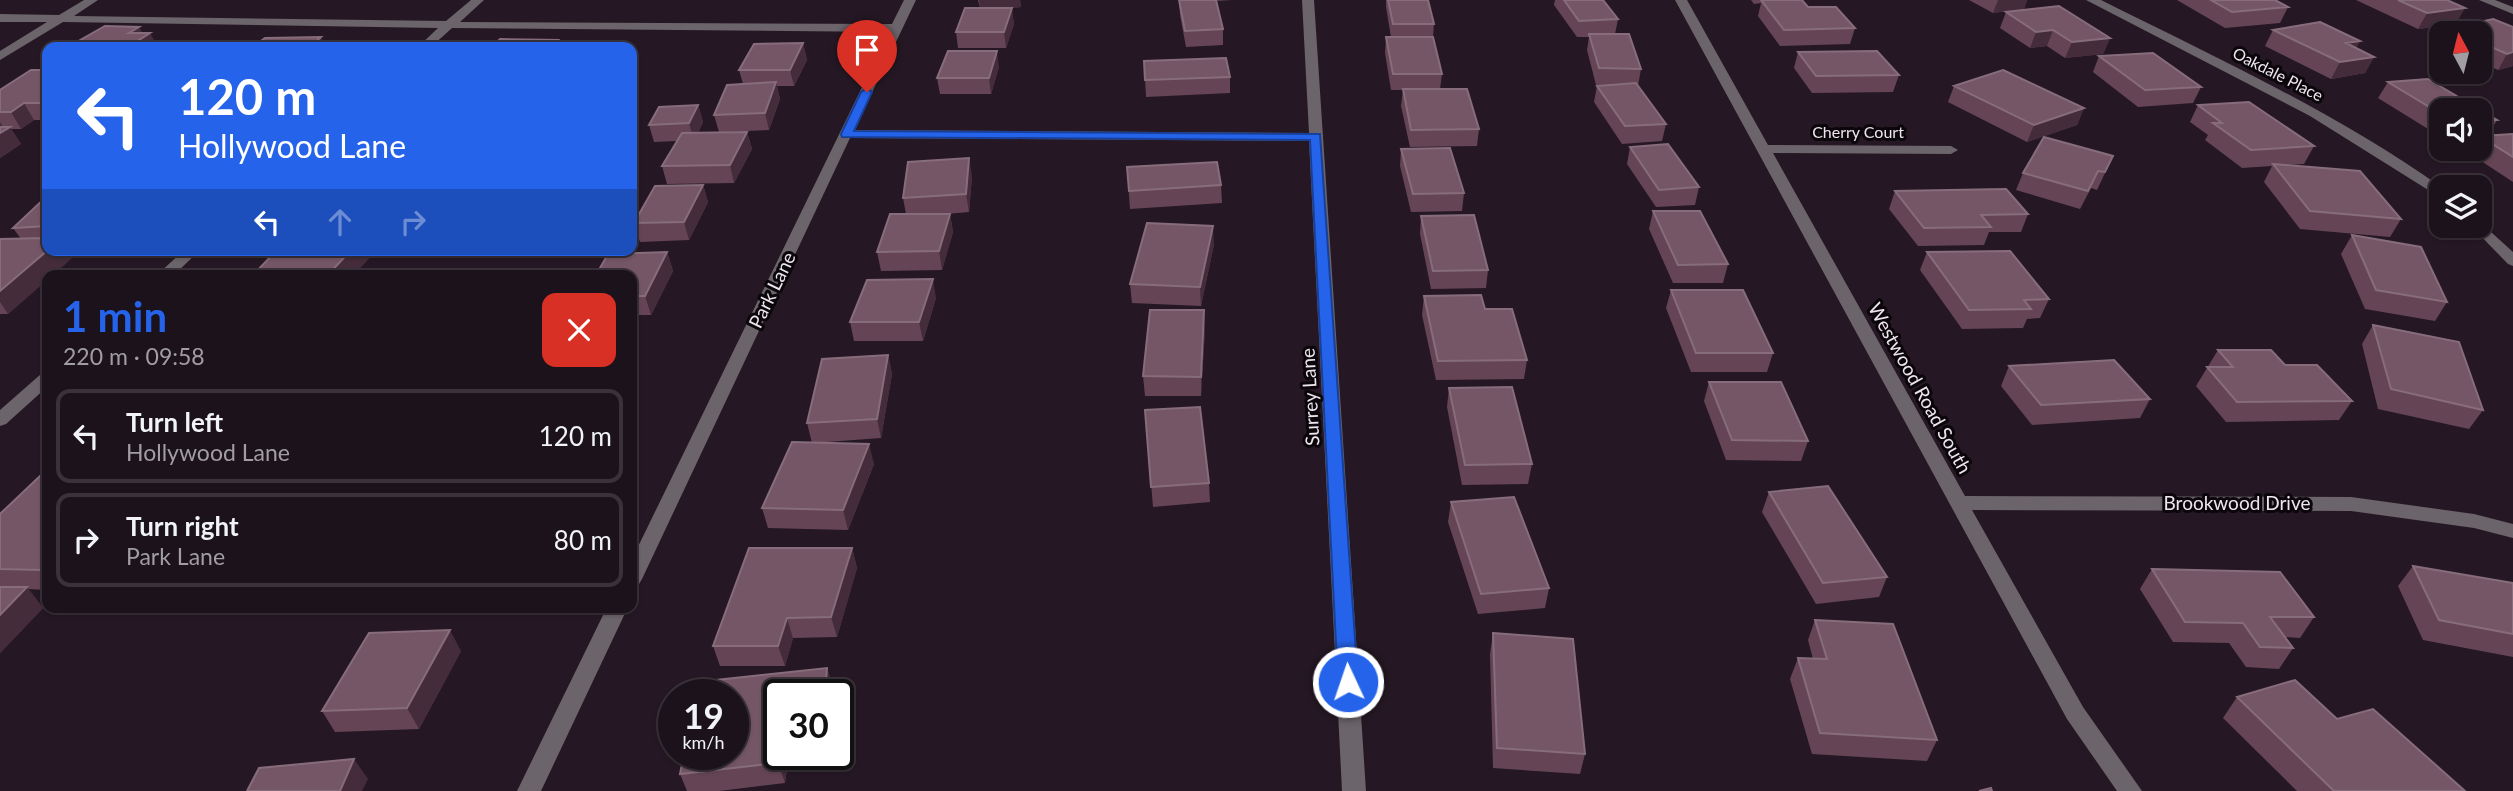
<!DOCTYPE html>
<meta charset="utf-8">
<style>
:root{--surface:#1c121b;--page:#251b24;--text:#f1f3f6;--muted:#a09ea3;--line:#3a323a;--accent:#2563eb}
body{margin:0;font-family:Lato,sans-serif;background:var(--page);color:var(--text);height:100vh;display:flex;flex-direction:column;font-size:26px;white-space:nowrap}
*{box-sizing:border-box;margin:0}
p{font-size:23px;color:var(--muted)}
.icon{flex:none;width:38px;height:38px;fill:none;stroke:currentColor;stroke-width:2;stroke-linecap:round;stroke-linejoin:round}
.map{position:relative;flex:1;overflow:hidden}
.details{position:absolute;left:42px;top:270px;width:595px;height:343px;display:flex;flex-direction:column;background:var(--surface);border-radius:14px;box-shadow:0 2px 5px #0004,0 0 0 2px var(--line)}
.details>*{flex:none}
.hud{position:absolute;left:42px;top:42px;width:595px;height:214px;border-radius:14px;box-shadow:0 2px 5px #0004,0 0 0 2px var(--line);background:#2563eb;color:#fff;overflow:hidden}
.needle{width:46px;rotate:353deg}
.buttons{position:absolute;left:2429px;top:21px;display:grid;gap:14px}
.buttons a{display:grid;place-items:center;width:63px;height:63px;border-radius:14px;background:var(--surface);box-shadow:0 2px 5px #0004,0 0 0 2px var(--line);font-size:35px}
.speed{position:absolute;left:658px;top:679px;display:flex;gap:14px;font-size:35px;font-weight:700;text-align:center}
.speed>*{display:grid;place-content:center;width:91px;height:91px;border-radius:50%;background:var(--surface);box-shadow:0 2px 5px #0004,0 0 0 2px var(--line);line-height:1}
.speed small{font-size:18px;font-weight:400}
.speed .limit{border:4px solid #111;border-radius:10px;background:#fff;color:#111}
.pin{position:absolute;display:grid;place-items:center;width:60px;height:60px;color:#fff;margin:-72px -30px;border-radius:50% 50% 50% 0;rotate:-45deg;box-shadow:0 0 7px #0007}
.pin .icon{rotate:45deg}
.me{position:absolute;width:77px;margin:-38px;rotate:357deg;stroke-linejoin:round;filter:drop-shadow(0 0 5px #0008)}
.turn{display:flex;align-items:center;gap:24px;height:147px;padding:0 21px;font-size:32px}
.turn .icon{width:91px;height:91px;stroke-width:2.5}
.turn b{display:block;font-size:49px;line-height:60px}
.lanes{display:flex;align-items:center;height:66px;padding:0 21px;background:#0003;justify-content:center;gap:35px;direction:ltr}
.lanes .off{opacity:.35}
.round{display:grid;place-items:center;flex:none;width:74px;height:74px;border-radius:14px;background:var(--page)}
.headline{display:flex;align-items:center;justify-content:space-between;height:119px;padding:0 21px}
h1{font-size:42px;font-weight:700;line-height:52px;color:var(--accent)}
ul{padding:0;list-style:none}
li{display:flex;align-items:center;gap:21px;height:94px;margin:0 14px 10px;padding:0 7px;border:4px solid var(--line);border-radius:14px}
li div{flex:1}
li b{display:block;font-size:26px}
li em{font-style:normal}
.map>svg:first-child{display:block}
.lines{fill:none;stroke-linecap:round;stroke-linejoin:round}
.minor{fill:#6b646a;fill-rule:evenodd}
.wall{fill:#654555}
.shaded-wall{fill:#452c3b}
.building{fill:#745666;stroke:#876d7b;stroke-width:2}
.route{fill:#2563eb;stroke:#184099;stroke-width:2}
.labels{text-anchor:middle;stroke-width:6;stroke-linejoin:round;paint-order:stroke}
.far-street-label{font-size:16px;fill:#eee5ee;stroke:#0a060a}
.street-label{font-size:19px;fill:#eee5ee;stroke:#0a060a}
</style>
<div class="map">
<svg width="2513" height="791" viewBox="0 0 2513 791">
<rect width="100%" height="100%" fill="#251824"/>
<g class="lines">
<path class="minor" d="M84 0H98L74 16 446 21 471 0H484L460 22 892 24 904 0H916L854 130 1309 133 1302 0H1314L1366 791H1342L1309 141 850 138 642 579 639 584 632 586V559L889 32 452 28 431 47H418L438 28 63 22 0 60V51L47 22H0V14L59 15Z
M1675 0H1687L1768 145 1951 146 1958 150 1951 154 1773 153 1965 496 2351 497 2474 514 2513 524V538L2474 528 2351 511 1972 510 2083 707 2142 791H2117L2067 719Z
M2086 0H2101C2217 58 2335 112 2441 187V198L2310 116Z
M2479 0H2495L2513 7V14Z
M2480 222 2513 252V266L2508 264 2471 226H2480Z
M184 250H200L174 275H157Z
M47 373V387L6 424 0 426V410L41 374Z
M607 607H628L541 791H517Z"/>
</g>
<path class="wall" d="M978 0H1020L1021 7 1011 8 1014 24 1006 48H958L956 32 980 8Z
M1179 0H1232L1216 1 1223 29V45L1186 47 1180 15Z
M1386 0H1428L1434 24 1433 37 1442 74 1440 89 1479 129 1477 146 1410 147 1401 106 1403 90H1391L1385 53 1386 37H1391L1386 7Z
M1555 0H1603L1618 19 1615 34 1641 69 1638 86 1666 124 1662 141 1622 144 1594 102 1597 86 1606 85H1596L1587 50 1589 37H1577L1554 5Z
M1751 0H1802L1808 7 1855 28 1850 44 1780 46 1758 16 1761 3 1754 4Z
M1969 0H2027L2024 9 1993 13Z
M2177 0H2275L2288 7 2280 23 2225 28Z
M2356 0H2447L2456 24 2418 29Z
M2006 12 2110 38 2103 54 2065 58 2047 46 2030 48 2000 28Z
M2493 19 2513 66 2498 70 2480 62V33H2457L2462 26Z
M2273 30 2360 41 2356 48 2374 57 2365 73 2331 79 2265 46Z
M803 43 807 60 794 86H777L780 99 769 130 719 132 714 115 743 84 739 70Z
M1798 52 1899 75 1893 92 1812 93 1794 68Z
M2099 56 2201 87 2193 103 2138 107 2093 72Z
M1144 61 1230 77V93L1146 97Z
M999 67 991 94H940L937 78Z
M47 70V120H34L21 129H11L21 144 0 158V90Z
M2428 79 2497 120 2488 135 2513 134V182L2469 153 2471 149H2480V110H2441V137L2378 98 2388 82Z
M1954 86 2084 108 2077 125 2027 142 1948 102Z
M698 105 703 122 698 133 747 132 752 149 734 183 667 184 662 166 677 141 654 142 649 125Z
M2198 105 2314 146 2304 164 2284 165 2401 219 2390 237 2300 229 2264 182 2272 166 2242 168 2205 140 2208 135 2190 122Z
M1630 147 1699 187 1695 205 1656 207 1627 164Z
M1401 149 1464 193 1462 211 1411 212 1400 166Z
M2113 156 2097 190 2091 188 2080 209 2016 190 2023 173Z
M1127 167 1221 185 1222 203 1130 209Z
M972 176 969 212 946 214H950L953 232 942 270 881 271 877 252 906 214 903 198Z
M703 185 708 202 689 240 640 242 634 223Z
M1895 191 2028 214 2021 232H1989L1984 245 1918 246 1889 209Z
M47 196V250H70L74 256 8 314H0V239H21L13 228Z
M1653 211 1728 264 1723 283H1673L1649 229Z
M1421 216 1488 270 1486 288 1431 289 1420 234Z
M2352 235 2447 302 2435 321 2365 309 2341 254Z
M1214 244 1201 306 1132 303 1130 284Z
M667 252 673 271 651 315H632V275Z
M1927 252 2049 299 2040 318 2027 319 2023 328 1962 329 1920 270Z
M1671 290 1773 353 1767 372H1691L1666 308Z
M1424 296 1485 309 1527 360 1524 379 1436 380 1422 315Z
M936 298 923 341H854L850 322Z
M2373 325 2483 410 2469 429 2378 409 2362 344Z
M1205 329 1201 396H1145L1143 376Z
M2218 350 2285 365 2352 401 2339 420 2226 422 2196 386Z
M888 355 892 374 881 438 813 443 874 464 848 530 768 528 762 508 812 443 807 423Z
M2009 366 2150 399 2140 418 2032 425 2001 386Z
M1709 382 1808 441 1801 461 1726 460 1704 401Z
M1449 388 1532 464 1528 484 1462 485 1447 407Z
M1145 410 1209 483 1210 502 1153 507Z
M47 476V590L28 589 43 608 0 653V514Z
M1769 492 1887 577 1879 597 1816 604 1762 512Z
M1451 502 1549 588 1545 608 1478 614 1448 522Z
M852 548 857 568 837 637 793 638 785 666H720L713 646Z
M2413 566 2513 583V657L2423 640 2398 586Z
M2152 569 2314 617 2300 638 2285 637 2293 648 2279 669 2246 667 2229 643 2173 642 2140 589Z
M416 607H468L419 612Z
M1815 620 1937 740 1927 761 1812 754 1790 679 1798 658 1813 659 1808 640Z
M1493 633 1585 754 1580 774 1493 768 1490 654Z
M461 651 419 729 335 732 322 711Z
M827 668 833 689V695H779V754H789L785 783 719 791H687L680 774 684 754H733V695H696L698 682Z
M2237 697 2465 791H2297L2223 718Z"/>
<path class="shaded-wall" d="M979 0H1020L1021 7 981 12Z
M1998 0H2027L2024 9 1993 13Z
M1012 8 1014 24 1006 48 1004 32Z
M2465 8 2456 24 2418 29 2427 13Z
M139 27 145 37 150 33 158 47H128L129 33Z
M2053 30 2047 46 2030 48 2036 32Z
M321 37 326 47H310Z
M2110 38 2103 54 2065 58 2072 42Z
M558 40 561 47H551Z
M2360 41 2351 57 2346 43Z
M803 43 807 60 794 86 790 70Z
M997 51 999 67 991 94 989 78Z
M2513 52V66L2498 70 2507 54Z
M2374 57 2365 73 2331 79 2340 62Z
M776 82 780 99 769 130 765 113Z
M24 103 34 120 21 129 11 112Z
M698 105 703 122 694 141 689 123Z
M2084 108 2077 125 2027 142 2034 125Z
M0 122 5 130 10 127 21 144 0 158Z
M747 132 752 149 734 183 730 165Z
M969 158 972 176 969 212 966 194Z
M703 185 708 202 689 240 684 222Z
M950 214 953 232 942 270 939 251Z
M1213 226 1214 244 1201 306 1200 287Z
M48 250H70L74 256 53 275H47V280L8 314 0 302V291Z
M351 250H374L375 252 354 275H328Z
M667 252 673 271 651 315 645 296Z
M933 279 936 298 923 341 919 322Z
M1204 310 1205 329 1201 396V377Z
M888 355 892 374 881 438 877 419Z
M869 444 874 464 848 530 843 510Z
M852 548 857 568 837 637 831 617Z
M47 566V575L43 570Z
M27 587 43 608 0 653V615Z
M787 618 793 638 785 666 778 646Z
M450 630 461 651 419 729 407 708Z
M827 668 833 689V695H825Z
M779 754H789L785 783 778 763Z
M354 759 368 779 362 791H340Z"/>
<path class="building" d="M1179 0H1216L1223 29 1185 31Z
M1388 0H1428L1434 24H1393Z
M1564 0H1603L1618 19 1579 21Z
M1761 0H1802L1808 7H1836L1855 28 1784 30Z
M2211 0H2275L2288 7 2232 12Z
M2398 0H2447L2465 8 2427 13Z
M2059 6 2110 38 2072 42 2053 30 2036 32 2006 12Z
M965 8H1012L1004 32H956Z
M2493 19 2513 27V52L2507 54 2480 42V34H2482L2462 26Z
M2320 22 2360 41 2346 43 2374 57 2340 62 2273 30Z
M105 26 139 27 129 33H150L128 47H68Z
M1589 34H1629L1641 69 1599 68Z
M321 37 310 47H253L265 38Z
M1386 37H1433L1442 74H1393Z
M500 39 558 40 551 47H492Z
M803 43 790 70H739L754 44Z
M948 51H997L989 78H937Z
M1877 51 1899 75 1816 76 1798 52Z
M2153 53 2201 87 2145 90 2099 56Z
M1226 58 1230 77 1145 80 1144 61Z
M31 70H47V101L45 103H24L11 112H0V90Z
M2003 70 2084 108 2034 125 1954 86Z
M2428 79 2497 120 2480 121V110H2441V114L2388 82Z
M776 82 765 113 714 115 727 85Z
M1636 83 1666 124 1625 126 1597 86Z
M1403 89H1467L1479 129 1411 130Z
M2249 102 2314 146 2251 150 2213 123H2222L2198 105Z
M698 105 689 123 649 125 659 107Z
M0 127H10L0 133Z
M747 132 730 165 662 166 682 133Z
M2513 134V157L2480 136Z
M2044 137 2113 156 2105 172 2098 171 2088 191 2023 173Z
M1668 144 1699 187 1659 190 1630 147Z
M1450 148 1464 193 1413 194 1401 149Z
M969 158 966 194 903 198 908 162Z
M1217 162 1221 185 1129 191 1127 167Z
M2273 164 2360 171 2401 219 2310 211Z
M703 185 684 222 634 223 655 186Z
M2006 189 2028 214 1981 215 1991 227 1924 228 1895 191Z
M47 196V226L13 228Z
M1653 211H1700L1728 264 1678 265Z
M890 214H950L939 251 877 252Z
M1474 215 1488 270 1433 271 1421 216Z
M1147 223 1213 226 1200 287 1130 284Z
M2352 235 2421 247 2447 302 2376 290Z
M47 238V250H48L0 291V239Z
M277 250H351L328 275H253Z
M2010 251 2049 299 2024 300 2031 309 1969 310 1927 252Z
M667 252 645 296H632V275H596L608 254Z
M933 279 919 322H850L867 280Z
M1671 290H1743L1773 353H1696Z
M1481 295 1485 309H1512L1527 360 1438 361 1424 296Z
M1150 310H1204L1201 377 1143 376Z
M2373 325 2459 342 2483 410 2391 389Z
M2218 350H2271L2285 365H2317L2352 401 2237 402 2207 367H2233Z
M888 355 877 419 807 423 822 359Z
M2114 360 2150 399 2041 405 2009 366Z
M1709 382H1781L1808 441 1732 440Z
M1512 387 1532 464 1465 465 1449 388Z
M1200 407 1209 483 1151 487 1145 410Z
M792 442 869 444 843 510 762 508Z
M40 476H47V566L43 570 0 569V514Z
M1828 486 1887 577 1823 583 1769 492Z
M1514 497 1549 588 1481 594 1451 502Z
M749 548H852L831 617 787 618 778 646H713Z
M2413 566 2513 583V634L2439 620Z
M2152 569 2280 572 2314 617H2270L2293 648 2260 647 2243 623 2185 622Z
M0 587H27L0 615Z
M1815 620 1893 624 1937 740 1820 733 1798 658 1827 659Z
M450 630 407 708 322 711 369 633Z
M1493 633 1573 639 1585 754 1497 748Z
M827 668 825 695H779V754L778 763 680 774 684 754H733V695H696L698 682Z
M2295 680 2337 719 2373 709 2465 791H2334L2237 697Z
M354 759 340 791H247L259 768Z
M1991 788 1992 791H1979Z"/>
<path class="route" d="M867 88 872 92 854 131 1320 134 1358 682 1355 688 1348 690 1341 688 1338 682 1310 140 842 137 841 134 861 92Z"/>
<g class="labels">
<g class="far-street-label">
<text transform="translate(2278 74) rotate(27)" y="6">Oakdale Place</text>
<text x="1858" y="138">Cherry Court</text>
</g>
<g class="street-label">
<text transform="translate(772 290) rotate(-64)" y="7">Park Lane</text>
<text transform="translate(1920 388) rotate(61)" y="7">Westwood Road South</text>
<text transform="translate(1310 397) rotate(-93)" y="7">Surrey Lane</text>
<text x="2237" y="510">Brookwood Drive</text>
</g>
</g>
</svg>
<div class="buttons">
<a><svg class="needle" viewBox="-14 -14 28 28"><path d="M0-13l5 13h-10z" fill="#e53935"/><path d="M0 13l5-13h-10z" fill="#a09ea3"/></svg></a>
<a><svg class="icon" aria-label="sound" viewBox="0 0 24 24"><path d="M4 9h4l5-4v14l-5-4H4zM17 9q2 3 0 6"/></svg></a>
<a><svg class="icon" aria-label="layers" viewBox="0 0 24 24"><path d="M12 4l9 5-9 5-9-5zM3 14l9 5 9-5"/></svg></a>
</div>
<div class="speed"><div>19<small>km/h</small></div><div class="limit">30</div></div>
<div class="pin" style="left:867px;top:92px;background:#d93025"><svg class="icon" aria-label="arrive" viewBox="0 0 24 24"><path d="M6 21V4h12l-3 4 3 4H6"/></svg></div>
<svg class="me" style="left:1348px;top:682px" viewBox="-20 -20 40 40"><circle r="17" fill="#2563eb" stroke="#fff" stroke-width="3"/><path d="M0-11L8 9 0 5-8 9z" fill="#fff"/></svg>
<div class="hud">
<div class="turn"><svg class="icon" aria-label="left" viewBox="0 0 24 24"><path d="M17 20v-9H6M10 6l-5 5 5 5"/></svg><div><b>120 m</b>Hollywood Lane</div></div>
<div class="lanes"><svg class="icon" aria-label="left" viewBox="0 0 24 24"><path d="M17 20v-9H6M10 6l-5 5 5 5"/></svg><svg class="icon off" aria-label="ahead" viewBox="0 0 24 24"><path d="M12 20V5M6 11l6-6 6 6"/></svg><svg class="icon off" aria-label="right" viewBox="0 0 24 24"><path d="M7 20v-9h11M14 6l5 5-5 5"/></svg></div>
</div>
<section class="details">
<div class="headline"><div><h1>1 min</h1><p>220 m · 09:58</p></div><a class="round" style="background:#d93025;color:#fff"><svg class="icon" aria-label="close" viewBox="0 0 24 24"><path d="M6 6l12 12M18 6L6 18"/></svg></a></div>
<ul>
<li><svg class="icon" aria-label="left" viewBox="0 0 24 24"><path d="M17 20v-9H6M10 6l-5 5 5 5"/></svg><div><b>Turn left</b><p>Hollywood Lane</p></div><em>120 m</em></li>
<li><svg class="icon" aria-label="right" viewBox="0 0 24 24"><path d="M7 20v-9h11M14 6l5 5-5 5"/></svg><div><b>Turn right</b><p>Park Lane</p></div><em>80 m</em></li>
</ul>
</section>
</div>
